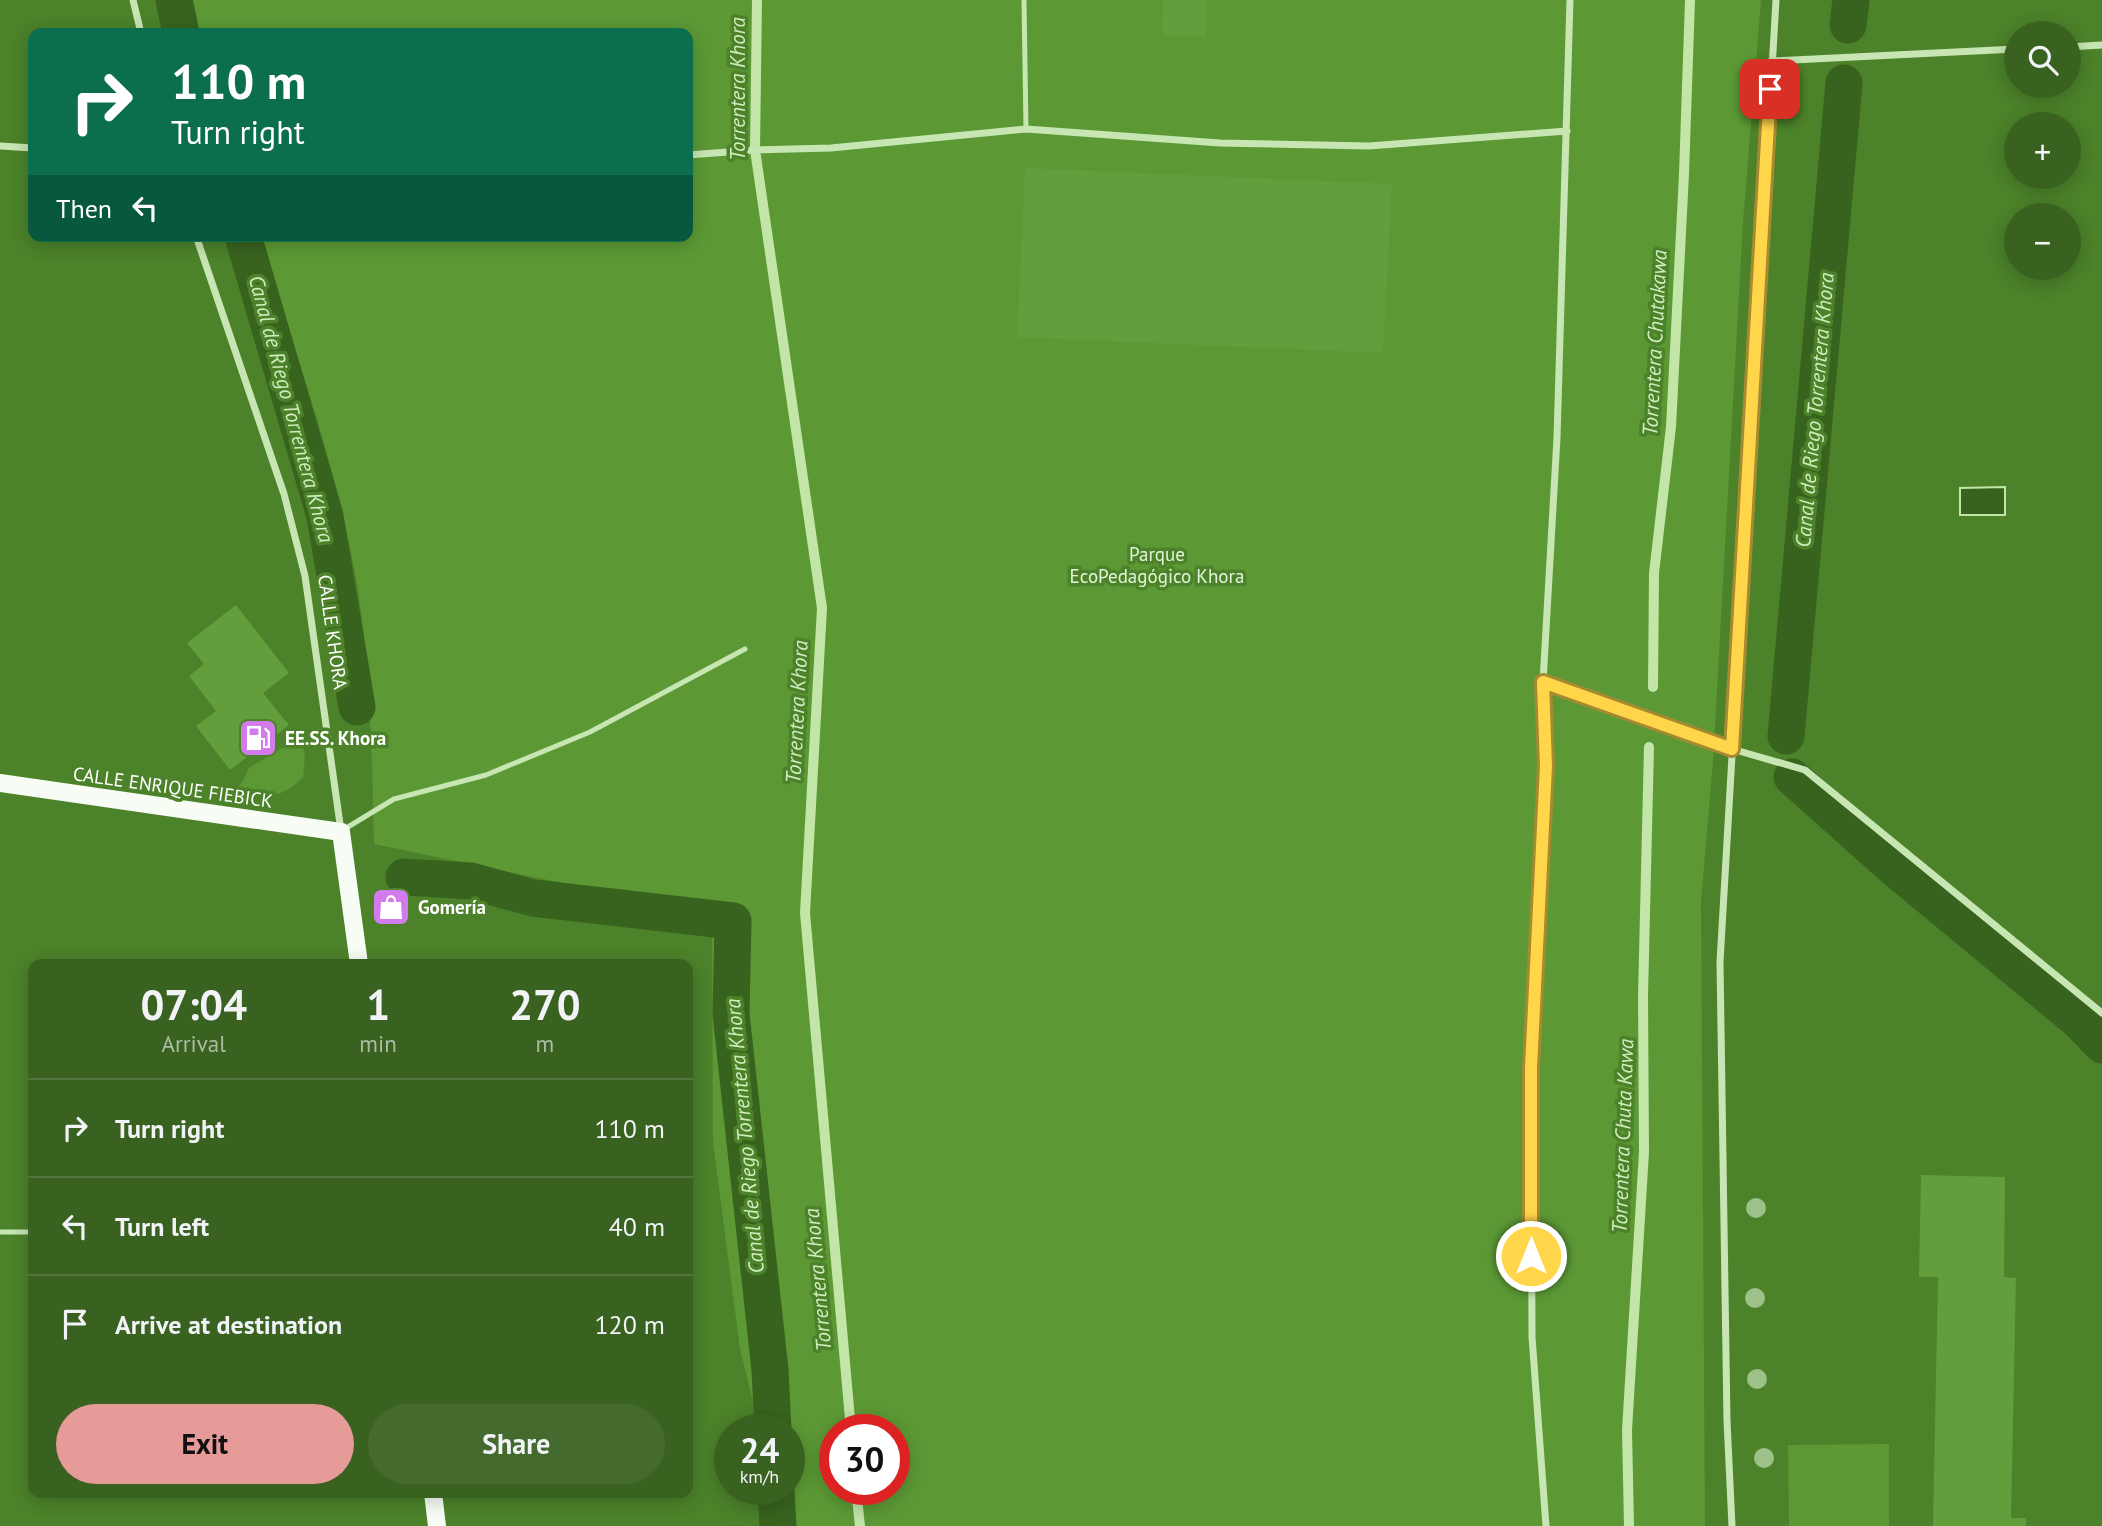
<!DOCTYPE html>
<meta charset="utf-8">
<style>
:root{--surface:#396220;--page:#446b2d;--text:#f1f3f6;--muted:#abbca5;--line:#53763e;--accent:#e69b98}
body{margin:0;font-family:"PT Sans",sans-serif;background:var(--page);color:var(--text);height:100vh;display:flex;flex-direction:column;font-size:26px;white-space:nowrap}
*{box-sizing:border-box;margin:0}
p{font-size:23px;color:var(--muted)}
.icon{flex:none;width:38px;height:38px;fill:none;stroke:currentColor;stroke-width:2;stroke-linecap:round;stroke-linejoin:round}
.map{position:relative;flex:1;overflow:hidden}
.panel{position:absolute;left:28px;top:959px;width:665px;height:539px;display:flex;flex-direction:column;background:var(--surface);border-radius:14px;box-shadow:0 4px 18px #0003}
.panel>*{flex:none}
.hud{position:absolute;left:28px;top:28px;width:665px;height:214px;border-radius:14px;box-shadow:0 4px 18px #0003;background:#0b6e4f;color:#fff;overflow:hidden}
.controls{position:absolute;left:2004px;top:21px;display:grid;gap:14px}
.controls a{display:grid;place-items:center;width:77px;height:77px;border-radius:50%;background:var(--surface);box-shadow:0 4px 18px #0003;font-size:35px}
.speed{position:absolute;left:714px;top:1414px;display:flex;gap:14px;font-size:35px;font-weight:700;text-align:center}
.speed>*{display:grid;place-content:center;width:91px;height:91px;border-radius:50%;background:var(--surface);box-shadow:0 4px 18px #0003;line-height:1}
.speed small{font-size:18px;font-weight:400}
.speed .limit{border:10px solid #d22;background:#fff;color:#111}
.pin{position:absolute;display:grid;place-items:center;width:60px;height:60px;color:#fff;margin:-30px;border-radius:14px;box-shadow:0 4px 10px #0006}
.me{position:absolute;width:77px;margin:-38px;rotate:0deg;stroke-linejoin:round;filter:drop-shadow(0 0 5px #0008)}
.turn{display:flex;align-items:center;gap:24px;height:147px;padding:0 28px;font-size:32px}
.turn .icon{width:91px;height:91px;stroke-width:2.5}
.turn b{display:block;font-size:49px;line-height:60px}
.then{display:flex;align-items:center;height:66px;padding:0 28px;background:#0003;gap:14px;font-size:26px}
.eta{display:flex;justify-content:space-evenly;align-items:center;height:119px;text-align:center}
.eta b{font-size:42px;font-weight:600;line-height:49px}
.button{display:flex;gap:14px;margin-top:auto;padding:14px 28px}
.button a{flex:1;height:80px;border-radius:42px;background:var(--accent);color:#111;font-size:28px;font-weight:600;line-height:80px;text-align:center}
.button a+a{background:var(--page);color:var(--text)}
ul{padding:0;list-style:none}
li{display:flex;align-items:center;gap:21px;height:98px;padding:0 28px;border-top:2px solid var(--line)}
li div{flex:1}
li b{display:block;font-size:26px}
li em{font-style:normal}
.map>svg:first-child{display:block}
.green{fill:#5c9935;fill-rule:evenodd}
.water{fill:#38631e;stroke:#c1e6a8;stroke-width:2}
.lines{fill:none;stroke-linecap:round;stroke-linejoin:round}
.stream{stroke:#c1e6a8;stroke-width:10}
.canal{stroke:#38631e;stroke-width:37}
.building{fill:#629e3b}
.lane{stroke:#c7e6b3;stroke-width:5}
.street{stroke:#c7e6b3;stroke-width:7}
.primary{stroke:#f7fdf4;stroke-width:18}
.tree{fill:#9ec189}
.route-casing{stroke:#a68a30;stroke-width:18}
.route{stroke:#ffd54a;stroke-width:12}
.labels{text-anchor:middle;stroke-width:7;stroke-linejoin:round;paint-order:stroke}
.park-label{font-size:19px;fill:#e2f5d6;stroke:#4c822a}
.street-label{font-size:19px;fill:#fff;stroke:#4c822a}
.poi-label{font-size:19px;font-weight:bold;fill:#fff;stroke:#4c822a;text-anchor:start}
.water-label{font-size:21px;font-style:italic;fill:#d1edbe;stroke:#4c822a}
</style>
<div class="map">
<svg width="2102" height="1526" viewBox="0 0 2102 1526">
<rect width="100%" height="100%" fill="#4c822a"/>
<path class="green" d="M188 0H1761L1743 222 1713 761 1701 902 1705 1526H783L774 1489H789V1430H760L740 1349 713 1142 712 914 374 844C372 759 371 674 358 590 338 469 296 353 258 236H688V33H194ZM835 1430H894V1489H835Z
M300 737 305 756 303 777C280 801 266 797 236 788L243 781 249 768Z
M1889 1444V1526H1789L1788 1445Z"/>
<path class="water" d="M2005 487V515H1960V488Z"/>
<g class="lines">
<path class="stream" d="M757 0 755 150 822 608 805 913 851 1430
M1653 687 1654 573 1671 427 1684 174 1690 0
M856 1489 860 1526
M1629 1526 1627 1430 1644 1152 1643 996 1649 747"/>
<path class="canal" d="M174 0 181 33
M1848 25 1851 0
M243 236 325 516 357 707
M1786 736 1844 83
M1792 777 1893 867 2079 1021 2102 1045
M404 877 471 881 533 898 733 921 731 1014 770 1370 773 1430
M776 1489 778 1526"/>
</g>
<path class="building" d="M1163 0H1207L1206 36 1162 35Z
M1025 168 1392 184 1383 353 1017 337Z
M236 605 289 673 263 693 289 725 230 770 196 726 216 711 189 676 204 664 187 643Z
M1921 1175 2005 1177 2004 1277 2016 1278 2011 1518H2026V1526H1933L1938 1277H1919Z"/>
<g class="lines">
<path class="lane" d="M1024 0 1026 129
M1543 682 1732 749
M343 830 394 799 486 775 590 732 745 649
M0 1232H33"/>
<path class="street" d="M133 0 141 33
M2068 47 2102 45
M1771 61 2016 49
M0 146 33 148
M688 155 755 150 831 148 1026 129 1220 143 1369 146 1567 131
M196 236 284 494 305 576 341 831
M1732 749 1805 770 2102 1013
M1546 1526 1532 1337 1531 1068 1546 766 1543 682 1557 438 1570 0
M1732 1526 1727 1421 1720 962 1776 0"/>
<path class="primary" d="M0 783 341 832 359 964
M433 1493 437 1526"/>
</g>
<g class="tree">
<circle cx="1756" cy="1208" r="10"/>
<circle cx="1755" cy="1298" r="10"/>
<circle cx="1757" cy="1379" r="10"/>
<circle cx="1764" cy="1458" r="10"/>
</g>
<g class="lines">
<defs>
<path id="route" d="M1531 1256V1068L1546 766 1543 682 1732 749 1770 89"/>
</defs>
<use href="#route" class="route-casing"/>
<use href="#route" class="route"/>
</g>
<defs>
<symbol id="fuel-square" viewBox="-11 -11 22 22"><rect x="-9" y="-9" width="18" height="18" rx="4" fill="#d27bec" stroke="#4c822a"/><path d="M-5.5-6h7V0h2V4h1.3V-2.5L3-4.5l.8-.8L6-3V5H2.5V1h-1V6h-7ZM-4.2-4.7v3.2H.2V-4.7Z" fill="#fff"/></symbol>
<symbol id="shop-square" viewBox="-11 -11 22 22"><rect x="-9" y="-9" width="18" height="18" rx="4" fill="#d27bec" stroke="#4c822a"/><path d="M-5-2.5h2.3a2.7 3.5 0 0 1 5.4 0H5L5.5 6h-11ZM-1.5-2.5h3a1.5 2.3 0 0 0-3 0Z" fill="#fff"/></symbol>
</defs>
<g fill-rule="evenodd">
<use href="#fuel-square" x="236" y="716" width="44" height="44"/>
<use href="#shop-square" x="369" y="885" width="44" height="44"/>
</g>
<g class="labels">
<g class="park-label">
<text x="1157" y="561">Parque<tspan x="1157" dy="22">EcoPedagógico Khora</tspan></text>
</g>
<g class="street-label">
<text transform="translate(333 632) rotate(82)" y="7">CALLE KHORA</text>
<text transform="translate(173 787) rotate(8)" y="7">CALLE ENRIQUE FIEBICK</text>
</g>
<g class="poi-label">
<text x="285" y="745">EE.SS. Khora</text>
<text x="418" y="914">Gomería</text>
</g>
<g class="water-label">
<text transform="translate(738 89) rotate(-90)" y="7">Torrentera Khora</text>
<text transform="translate(1655 343) rotate(-87)" y="7">Torrentera Chutakawa</text>
<text transform="translate(291 409) rotate(75)" y="7">Canal de Riego Torrentera Khora</text>
<text transform="translate(1815 410) rotate(-85)" y="7">Canal de Riego Torrentera Khora</text>
<text transform="translate(797 712) rotate(-87)" y="7">Torrentera Khora</text>
<text transform="translate(745 1136) rotate(-95)" y="7">Canal de Riego Torrentera Khora</text>
<text transform="translate(1623 1136) rotate(-88)" y="7">Torrentera Chuta Kawa</text>
<text transform="translate(818 1280) rotate(-95)" y="7">Torrentera Khora</text>
</g>
</g>
</svg>
<div class="controls">
<a><svg class="icon" aria-label="search" viewBox="0 0 24 24"><circle cx="10" cy="10" r="6"/><path d="M15 15l6 6"/></svg></a>
<a>+</a>
<a>−</a>
</div>
<div class="speed"><div>24<small>km/h</small></div><div class="limit">30</div></div>
<div class="pin" style="left:1770px;top:89px;background:#d93025"><svg class="icon" aria-label="arrive" viewBox="0 0 24 24"><path d="M6 21V4h12l-3 4 3 4H6"/></svg></div>
<svg class="me" style="left:1531px;top:1256px" viewBox="-20 -20 40 40"><circle r="17" fill="#ffd54a" stroke="#fff" stroke-width="3"/><path d="M0-11L8 9 0 5-8 9z" fill="#fff"/></svg>
<div class="hud">
<div class="turn"><svg class="icon" aria-label="right" viewBox="0 0 24 24"><path d="M7 20v-9h11M14 6l5 5-5 5"/></svg><div><b>110 m</b>Turn right</div></div>
<div class="then">Then<svg class="icon" aria-label="left" viewBox="0 0 24 24"><path d="M17 20v-9H6M10 6l-5 5 5 5"/></svg></div>
</div>
<section class="panel">
<div class="eta">
<div><b>07:04</b><p>Arrival</p></div>
<div><b>1</b><p>min</p></div>
<div><b>270</b><p>m</p></div>
</div>
<ul>
<li><svg class="icon" aria-label="right" viewBox="0 0 24 24"><path d="M7 20v-9h11M14 6l5 5-5 5"/></svg><div><b>Turn right</b></div><em>110 m</em></li>
<li><svg class="icon" aria-label="left" viewBox="0 0 24 24"><path d="M17 20v-9H6M10 6l-5 5 5 5"/></svg><div><b>Turn left</b></div><em>40 m</em></li>
<li><svg class="icon" aria-label="arrive" viewBox="0 0 24 24"><path d="M6 21V4h12l-3 4 3 4H6"/></svg><div><b>Arrive at destination</b></div><em>120 m</em></li>
</ul>
<div class="button"><a>Exit</a><a>Share</a></div>
</section>
</div>
